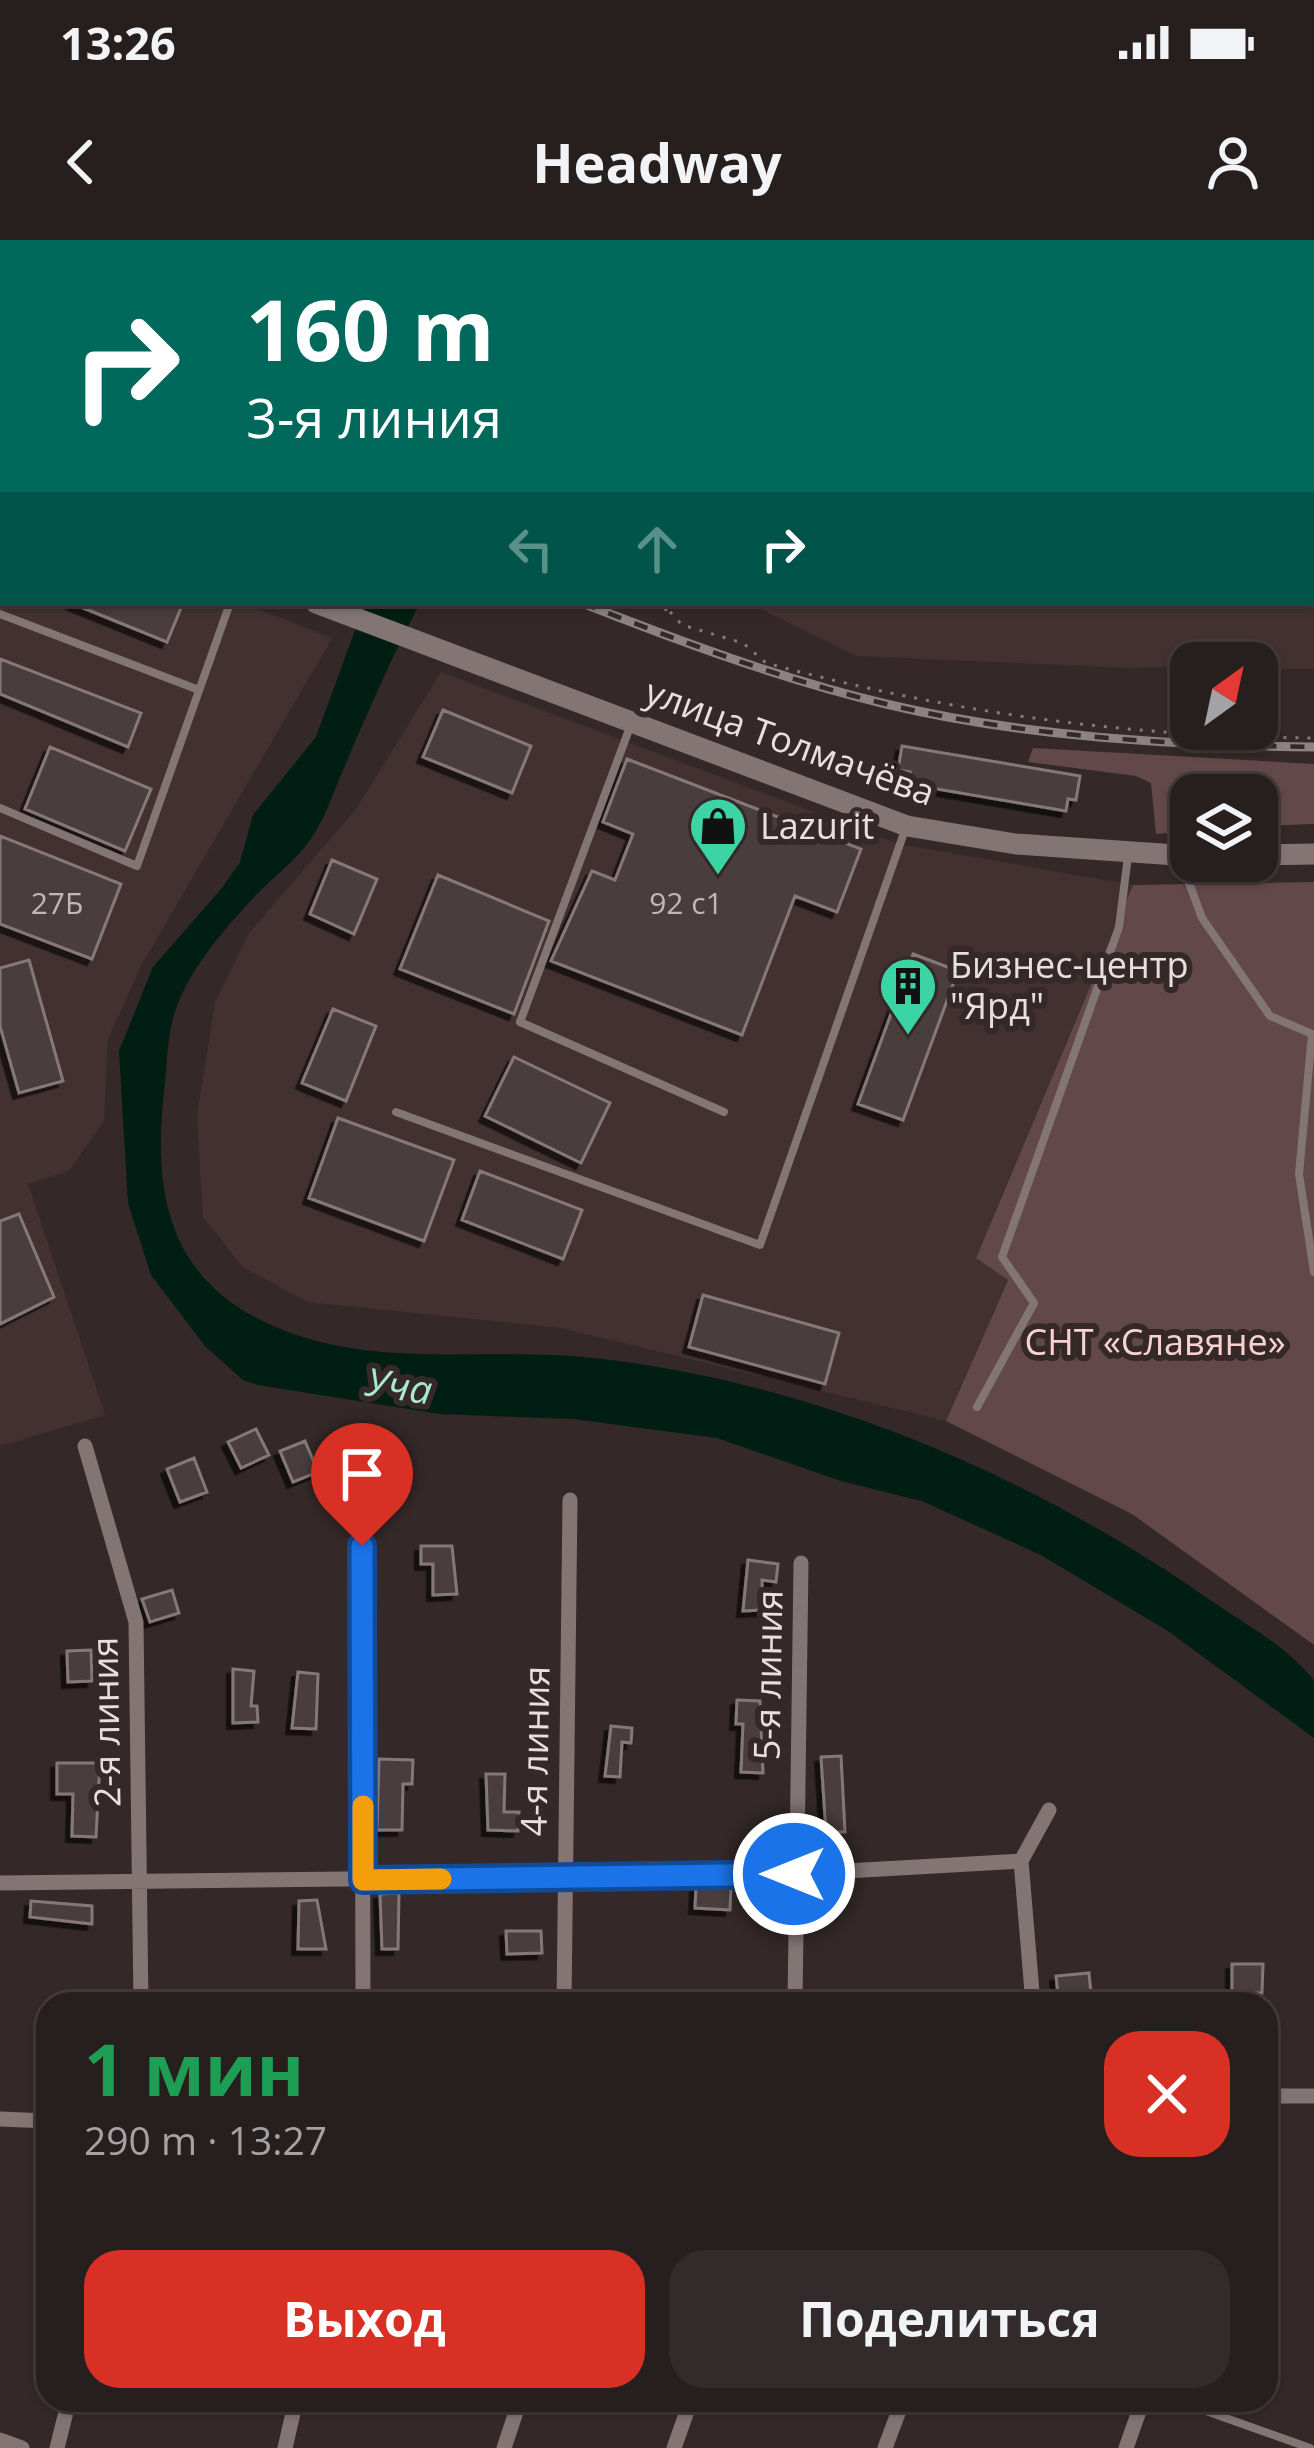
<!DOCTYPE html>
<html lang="ru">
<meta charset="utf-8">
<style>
:root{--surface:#271e1e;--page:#332b2b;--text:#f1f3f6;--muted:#a4a2a4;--line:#433c3c;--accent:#d93025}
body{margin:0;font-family:"Open Sans",sans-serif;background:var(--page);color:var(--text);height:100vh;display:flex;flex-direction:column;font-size:45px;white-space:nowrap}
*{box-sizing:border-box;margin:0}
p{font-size:39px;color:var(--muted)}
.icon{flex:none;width:66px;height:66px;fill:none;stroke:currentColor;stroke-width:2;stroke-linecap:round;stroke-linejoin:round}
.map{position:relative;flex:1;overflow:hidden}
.sheet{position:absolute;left:36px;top:1752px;width:1242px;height:420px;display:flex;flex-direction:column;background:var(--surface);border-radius:36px;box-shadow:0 3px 9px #0004,0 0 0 3px var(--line)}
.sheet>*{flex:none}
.hud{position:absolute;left:0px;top:0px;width:1314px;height:366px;box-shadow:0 3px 9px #0004,0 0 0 3px var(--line);background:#00695c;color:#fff;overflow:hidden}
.needle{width:78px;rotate:33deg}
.fabs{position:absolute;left:1170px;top:402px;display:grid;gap:24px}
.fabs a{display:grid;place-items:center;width:108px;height:108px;border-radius:24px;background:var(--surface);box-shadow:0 3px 9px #0004,0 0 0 3px var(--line);font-size:60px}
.pin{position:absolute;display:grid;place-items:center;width:102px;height:102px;color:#fff;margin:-123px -51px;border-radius:50% 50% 50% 0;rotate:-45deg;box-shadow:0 0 12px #0007}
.pin .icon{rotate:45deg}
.me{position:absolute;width:132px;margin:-66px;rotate:270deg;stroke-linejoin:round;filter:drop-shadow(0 0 9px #0008)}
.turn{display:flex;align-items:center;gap:42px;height:252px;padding:0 48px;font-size:54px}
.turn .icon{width:156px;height:156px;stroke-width:2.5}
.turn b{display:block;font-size:84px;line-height:102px}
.lanes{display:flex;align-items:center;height:114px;padding:0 48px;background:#0003;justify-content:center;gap:60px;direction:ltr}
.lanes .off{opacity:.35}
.round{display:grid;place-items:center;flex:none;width:126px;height:126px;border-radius:36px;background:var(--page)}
.overview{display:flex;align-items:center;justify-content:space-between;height:204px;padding:0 48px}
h1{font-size:72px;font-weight:700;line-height:90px;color:#1e9e55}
.cta{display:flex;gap:24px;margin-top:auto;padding:24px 48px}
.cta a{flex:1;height:138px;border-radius:36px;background:var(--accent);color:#fff;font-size:48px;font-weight:700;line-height:138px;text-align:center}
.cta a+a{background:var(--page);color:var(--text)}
.status{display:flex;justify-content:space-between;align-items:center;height:84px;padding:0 60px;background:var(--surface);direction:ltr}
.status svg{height:33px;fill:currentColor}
header{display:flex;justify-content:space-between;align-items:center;height:156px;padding:0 48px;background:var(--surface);font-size:54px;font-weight:700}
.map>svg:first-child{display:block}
.built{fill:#433131}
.green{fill:#634849}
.water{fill:#001e13}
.building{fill:#493d3d;stroke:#867878;stroke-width:3;filter:url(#shadow)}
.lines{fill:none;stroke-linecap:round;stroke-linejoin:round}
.path{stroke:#867c7c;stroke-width:3;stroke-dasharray:3 9;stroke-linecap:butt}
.lane{stroke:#847575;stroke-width:8}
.street{stroke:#847575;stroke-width:15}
.secondary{stroke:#847575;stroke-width:21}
.rail-casing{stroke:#8c8282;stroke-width:9}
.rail{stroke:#342828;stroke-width:4.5;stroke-dasharray:14;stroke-linecap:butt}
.route-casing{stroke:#114b97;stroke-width:30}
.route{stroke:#1a73e8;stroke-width:21}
.slow{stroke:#f59e0b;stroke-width:21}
.labels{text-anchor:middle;stroke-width:12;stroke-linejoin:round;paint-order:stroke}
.number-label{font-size:30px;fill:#c0b7b7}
.street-label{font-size:36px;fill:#e8e0e0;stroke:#342828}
.poi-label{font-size:36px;fill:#e8e0e0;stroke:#342828;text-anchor:start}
.park-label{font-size:36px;fill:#fad1d1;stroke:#342828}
.water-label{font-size:39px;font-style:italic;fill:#a8eacf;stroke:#342828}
</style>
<div class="status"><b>13:26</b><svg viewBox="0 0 49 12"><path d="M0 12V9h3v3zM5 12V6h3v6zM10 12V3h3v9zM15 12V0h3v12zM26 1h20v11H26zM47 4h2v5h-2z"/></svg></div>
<header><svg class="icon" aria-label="back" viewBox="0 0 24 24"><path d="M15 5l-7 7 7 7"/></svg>Headway<svg class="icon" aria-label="person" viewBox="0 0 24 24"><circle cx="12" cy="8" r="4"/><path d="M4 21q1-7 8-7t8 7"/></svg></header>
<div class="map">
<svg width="1314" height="2208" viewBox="0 0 1314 2208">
<defs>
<filter id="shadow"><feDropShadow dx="-5.5" dy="5.5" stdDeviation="0" flood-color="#0009"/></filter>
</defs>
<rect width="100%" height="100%" fill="#342828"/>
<path class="built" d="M830 0H1314V429H1257V423L1133 428 856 416 748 363H1311V3Z
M0 268 3 363H242L332 398 141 726 108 799 104 881 69 931 28 944 105 1175 0 1206Z
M441 432 899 604 1133 645 976 1017 1008 1039 946 1181 561 1088 308 1062 243 1027 203 977 197 876 215 762 249 693 356 569Z"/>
<path class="green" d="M1033 508 1314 524V584L1257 586V555H1191V591L1156 594 1151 543 1136 536 1028 522Z
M1314 642V1405L1132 1274 946 1181 1008 1040 976 1018 1133 645Z"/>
<path class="water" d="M365 363H420C394 413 371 464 349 516 337 542 328 573 312 597 298 619 275 635 257 654 228 685 192 725 177 766 168 789 167 819 165 844 152 948 165 1038 271 1085 373 1131 486 1106 593 1118 814 1142 1032 1235 1213 1362 1246 1385 1290 1408 1314 1441V1498L1168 1391 1041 1315 922 1261 841 1241 717 1198 573 1179 440 1174 258 1145 243 1140 205 1106 151 1035 128 963 119 811 153 727 222 648 240 622 253 575 316 497Z"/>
<path class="building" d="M71 363H183L167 402Z
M0 419 141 473 128 507 0 454Z
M443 470 531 506 512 553 423 517Z
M902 506 1080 536 1076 560 1068 559 1066 571 908 544 910 532 898 530Z
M50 507 151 549 125 611 25 569Z
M627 519 861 609 837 672 795 656 742 795 551 721 592 631 615 640 633 594 603 582Z
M0 596 121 644 92 719 0 684Z
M332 620 377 639 354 694 310 674Z
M438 635 549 681 514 774 400 729Z
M913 714 958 731 903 880 858 864Z
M29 720 63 841 19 853 0 786V728Z
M333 769 376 786 346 861 302 843Z
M514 817 610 863 581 923 485 876Z
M338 878 454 920 424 1001 309 958Z
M480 931 582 970 563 1019 462 980Z
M19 974 54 1057 0 1084V981Z
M703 1055 839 1093 825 1144 689 1107Z
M256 1189 269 1215 241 1228 228 1202Z
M305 1201 318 1232 293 1242 280 1211Z
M194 1218 207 1252 180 1262 167 1229Z
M421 1306H452L457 1354 433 1355V1324H421Z
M748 1320 778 1324 776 1342 762 1340 763 1370 743 1371Z
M172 1350 179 1373 150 1382 142 1359Z
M91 1410 92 1441 68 1442 67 1411Z
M233 1429 254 1431 251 1466H257L258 1482 233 1483Z
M298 1432 318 1434 316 1489 292 1488Z
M737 1460 760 1461 763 1533 741 1532 743 1484H736Z
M611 1486 632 1488 631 1503 622 1502 620 1537 605 1536Z
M841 1516 845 1592H826L821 1517Z
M379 1519 413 1520 412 1544H403L402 1590H377Z
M57 1523H100L96 1597 72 1596 73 1554H57Z
M486 1534H505L504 1572H519L518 1591 488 1590Z
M696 1647H731L730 1670 695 1668Z
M399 1653 398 1709H382L380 1654Z
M317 1660 326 1709H298L299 1661Z
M31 1661 92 1666V1684L30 1677Z
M506 1691H541L542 1713 507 1714Z
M1232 1724H1263L1262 1753H1232Z
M1089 1733 1092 1764H1059L1056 1736Z"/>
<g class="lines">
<path class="path" d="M539 0 542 3
M647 3 649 0
M791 3 793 0
M629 363 668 370
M662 363 682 385 743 403 766 423C947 472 1126 497 1314 498"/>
<path class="lane" d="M43 0 57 3
M0 50 3 51
M0 374 199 450
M630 487 520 782 724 872
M0 568 137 626 230 363
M1180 618 1202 678 1270 776 1312 794 1299 934 1314 1032
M396 872 760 1005 906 587
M977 1167 1034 1063 1002 1017 1119 687 1128 616
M1175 2160 1310 2208"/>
<path class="street" d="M85 1206 136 1382 141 1764
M362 1307 363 1764
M0 1643 794 1634 1021 1621
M564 1764 570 1260
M795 1764 801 1323
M1033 1764 1021 1621 1049 1570
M1266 1856H1314
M0 1879 48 1881
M0 2200 22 2208
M57 2208 69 2160
M285 2208 296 2160
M504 2208 520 2160
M674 2208 691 2160
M885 2208 903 2160
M1126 2208 1143 2160"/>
<path class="secondary" d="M0 249 3 250
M316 363 907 586 1016 604 1191 616
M1257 615 1314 614"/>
<defs>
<path id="rail" d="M0 140 3 141
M582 363C682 402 781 439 886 464 1025 497 1171 505 1314 507"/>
</defs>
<use href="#rail" class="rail-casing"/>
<use href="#rail" class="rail"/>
</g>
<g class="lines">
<defs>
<path id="route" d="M362 1306 363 1640 794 1634"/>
</defs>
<use href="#route" class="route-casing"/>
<use href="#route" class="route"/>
<path class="slow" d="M363 1566V1640L441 1639"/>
</g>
<defs>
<symbol id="shop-pin" viewBox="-11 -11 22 30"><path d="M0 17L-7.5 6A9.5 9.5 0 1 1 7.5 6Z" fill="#3bd4a4" stroke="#342828"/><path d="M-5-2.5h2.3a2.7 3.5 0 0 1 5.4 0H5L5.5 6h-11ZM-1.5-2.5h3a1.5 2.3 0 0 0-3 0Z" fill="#111"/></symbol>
<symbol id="building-pin" viewBox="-11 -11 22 30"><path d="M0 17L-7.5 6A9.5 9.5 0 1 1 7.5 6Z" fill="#3bd4a4" stroke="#342828"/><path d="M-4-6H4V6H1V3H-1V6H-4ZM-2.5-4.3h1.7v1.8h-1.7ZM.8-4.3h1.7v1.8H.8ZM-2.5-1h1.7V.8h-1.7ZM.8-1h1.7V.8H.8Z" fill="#111"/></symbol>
</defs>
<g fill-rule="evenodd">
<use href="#shop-pin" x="685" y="553" width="66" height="90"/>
<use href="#building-pin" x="875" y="713" width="66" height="90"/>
</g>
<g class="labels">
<g class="number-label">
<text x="57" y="674">27Б</text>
<text x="686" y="674">92 с1</text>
</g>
<g class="street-label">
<text transform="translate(790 502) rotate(20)" y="13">улица Толмачёва</text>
<text transform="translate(768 1435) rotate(-89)" y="13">5-я линия</text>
<text transform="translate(106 1482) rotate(-91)" y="13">2-я линия</text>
<text transform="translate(535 1511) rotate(-89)" y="13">4-я линия</text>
</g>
<g class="poi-label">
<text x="760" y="599">Lazurit</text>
<text x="950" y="738">Бизнес-центр<tspan x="950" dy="41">"Ярд"</tspan></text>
</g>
<g class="park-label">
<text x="1155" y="1115">СНТ «Славяне»</text>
</g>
<g class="water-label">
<text transform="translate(399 1146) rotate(8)" y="14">Уча</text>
</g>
</g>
</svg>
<div class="fabs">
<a><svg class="needle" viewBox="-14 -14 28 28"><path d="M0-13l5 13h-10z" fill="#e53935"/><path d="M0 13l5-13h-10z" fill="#a4a2a4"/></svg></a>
<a><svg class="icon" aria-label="layers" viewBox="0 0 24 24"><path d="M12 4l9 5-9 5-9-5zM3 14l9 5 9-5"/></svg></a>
</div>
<div class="pin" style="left:362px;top:1306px;background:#d93025"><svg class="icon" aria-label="arrive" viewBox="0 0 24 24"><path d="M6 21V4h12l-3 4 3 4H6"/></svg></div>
<svg class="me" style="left:794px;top:1634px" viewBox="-20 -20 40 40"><circle r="17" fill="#1a73e8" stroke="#fff" stroke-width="3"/><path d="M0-11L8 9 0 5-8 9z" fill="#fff"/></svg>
<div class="hud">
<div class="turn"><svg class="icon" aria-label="right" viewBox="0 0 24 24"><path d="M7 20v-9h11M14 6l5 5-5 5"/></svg><div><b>160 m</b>3-я линия</div></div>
<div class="lanes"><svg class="icon off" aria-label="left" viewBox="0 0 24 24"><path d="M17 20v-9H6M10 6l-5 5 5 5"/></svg><svg class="icon off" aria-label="ahead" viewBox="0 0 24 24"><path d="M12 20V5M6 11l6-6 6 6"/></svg><svg class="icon" aria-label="right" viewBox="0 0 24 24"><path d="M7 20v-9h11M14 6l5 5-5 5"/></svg></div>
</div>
<section class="sheet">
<div class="overview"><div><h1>1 мин</h1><p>290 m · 13:27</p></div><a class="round" style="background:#d93025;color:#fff"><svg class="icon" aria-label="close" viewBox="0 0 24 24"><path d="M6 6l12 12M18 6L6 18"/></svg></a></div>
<div class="cta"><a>Выход</a><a>Поделиться</a></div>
</section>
</div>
